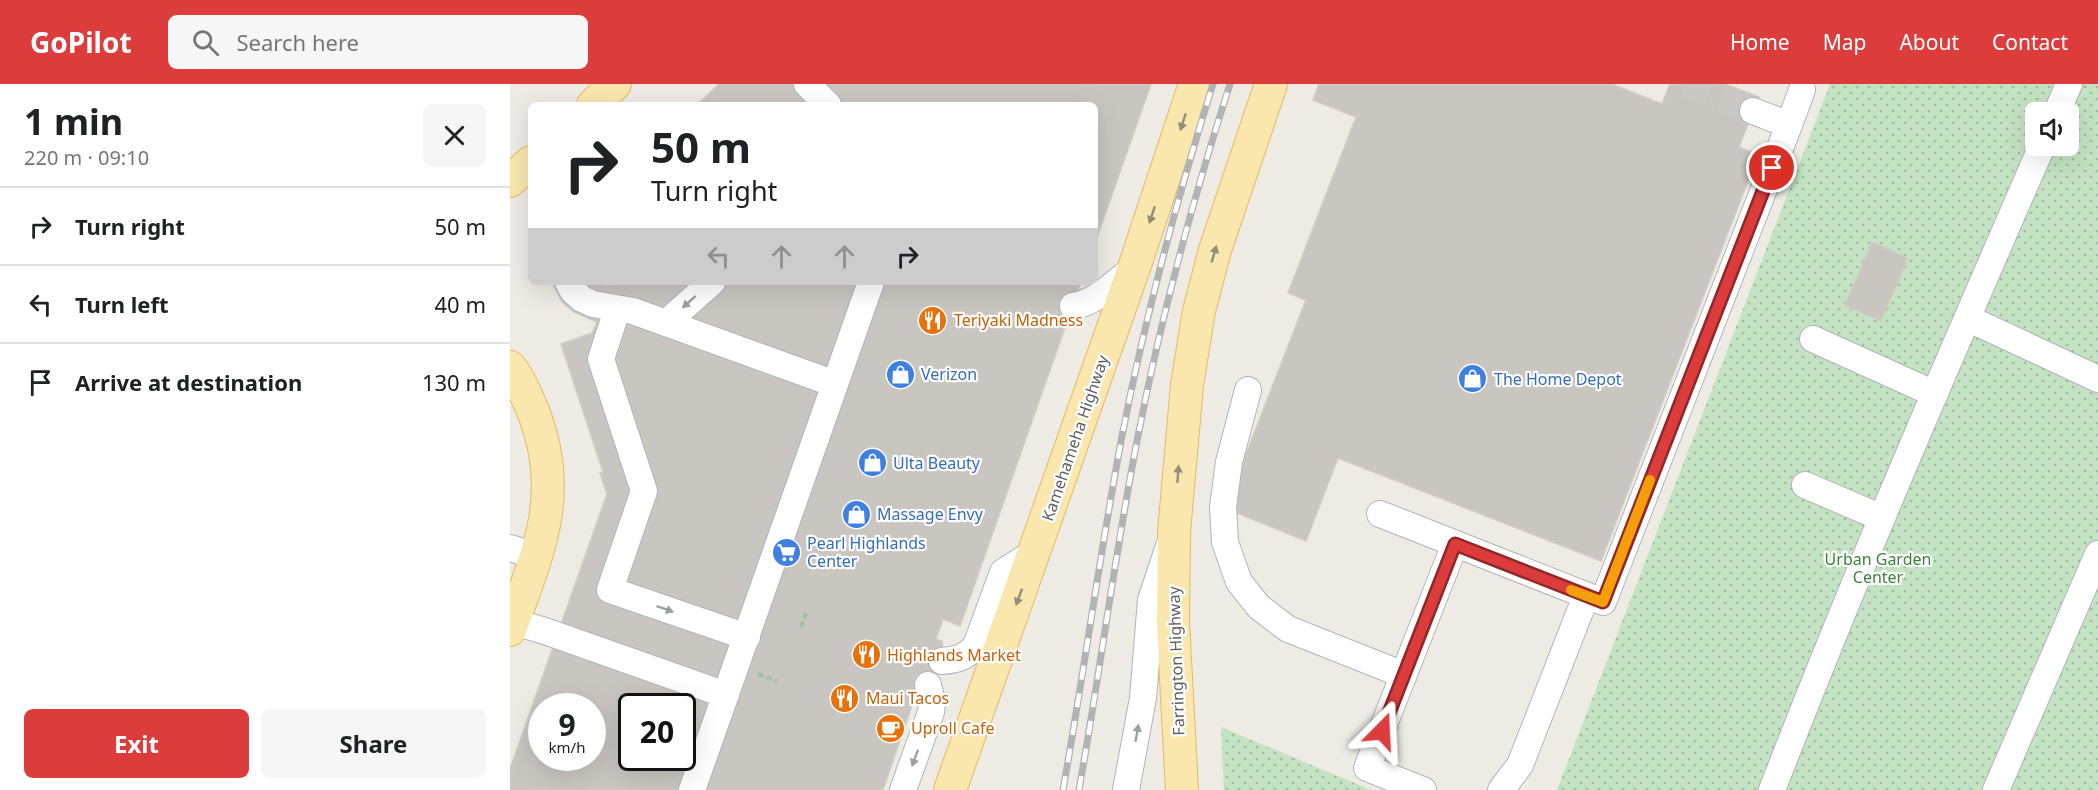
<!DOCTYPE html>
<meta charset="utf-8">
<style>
:root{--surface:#fff;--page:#f6f6f6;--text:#202124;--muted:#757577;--line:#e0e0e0;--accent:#dc3d3c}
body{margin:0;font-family:"Noto Sans",sans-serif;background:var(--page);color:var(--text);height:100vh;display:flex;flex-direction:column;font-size:22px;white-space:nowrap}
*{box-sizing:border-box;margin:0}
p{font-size:20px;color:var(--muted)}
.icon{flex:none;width:33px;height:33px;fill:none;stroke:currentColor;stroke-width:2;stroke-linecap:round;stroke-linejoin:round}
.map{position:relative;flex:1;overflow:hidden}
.drawer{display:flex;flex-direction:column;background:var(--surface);width:510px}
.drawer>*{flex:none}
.banner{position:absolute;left:18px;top:18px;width:570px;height:183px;border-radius:9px;box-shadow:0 6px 24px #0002;background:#fff;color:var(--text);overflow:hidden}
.tools{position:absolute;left:1515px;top:18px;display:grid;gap:12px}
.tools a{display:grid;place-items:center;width:54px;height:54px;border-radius:9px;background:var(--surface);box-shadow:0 6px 24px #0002;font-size:30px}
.speed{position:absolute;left:18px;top:609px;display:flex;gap:12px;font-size:30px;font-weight:700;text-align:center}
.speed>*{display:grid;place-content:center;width:78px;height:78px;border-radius:50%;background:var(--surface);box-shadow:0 6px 24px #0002;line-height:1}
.speed small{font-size:15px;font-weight:400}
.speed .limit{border:3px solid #111;border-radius:9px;background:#fff;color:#111}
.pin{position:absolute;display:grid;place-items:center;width:51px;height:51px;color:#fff;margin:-26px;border:3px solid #fff;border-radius:50%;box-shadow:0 2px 6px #0007}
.me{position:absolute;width:66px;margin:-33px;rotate:21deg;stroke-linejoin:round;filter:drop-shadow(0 0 4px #0008)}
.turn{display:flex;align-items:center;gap:21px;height:126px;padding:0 24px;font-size:27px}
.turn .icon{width:78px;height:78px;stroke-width:2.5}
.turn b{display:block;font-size:42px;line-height:51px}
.lanes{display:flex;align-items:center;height:57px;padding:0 24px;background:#0003;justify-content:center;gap:30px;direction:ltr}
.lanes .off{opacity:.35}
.round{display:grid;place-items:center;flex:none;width:63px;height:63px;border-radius:9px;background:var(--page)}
.head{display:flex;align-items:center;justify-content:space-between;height:102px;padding:0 24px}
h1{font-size:36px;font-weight:700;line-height:45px}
.action{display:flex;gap:12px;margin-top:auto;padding:12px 24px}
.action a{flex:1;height:69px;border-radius:9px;background:var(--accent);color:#fff;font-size:24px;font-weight:700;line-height:69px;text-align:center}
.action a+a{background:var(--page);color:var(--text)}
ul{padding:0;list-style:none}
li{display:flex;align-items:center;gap:18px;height:78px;padding:0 24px;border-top:2px solid var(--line)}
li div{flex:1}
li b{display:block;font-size:22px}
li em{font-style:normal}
header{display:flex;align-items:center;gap:36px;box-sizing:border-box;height:84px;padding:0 30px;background:var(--accent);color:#fff}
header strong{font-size:28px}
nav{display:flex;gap:33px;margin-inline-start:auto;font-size:21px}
.search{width:420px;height:54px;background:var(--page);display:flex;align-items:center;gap:15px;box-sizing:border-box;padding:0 21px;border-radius:9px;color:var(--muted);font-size:22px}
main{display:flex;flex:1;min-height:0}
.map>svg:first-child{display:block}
.green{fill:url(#green-dots);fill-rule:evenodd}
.building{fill:#c9c5c0;stroke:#d1ccc3;stroke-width:1.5;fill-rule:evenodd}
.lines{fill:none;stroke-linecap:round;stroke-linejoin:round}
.minor-tunnel{stroke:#c9c8c4;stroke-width:26;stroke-dasharray:26 13;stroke-linecap:butt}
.minor-casing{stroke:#b1b4b8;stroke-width:28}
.major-casing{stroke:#e6b964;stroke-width:34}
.path{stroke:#9cc4a4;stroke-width:4;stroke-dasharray:6 3;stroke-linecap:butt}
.minor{stroke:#fff;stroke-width:26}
.major{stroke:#f9e7ae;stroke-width:32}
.rail-casing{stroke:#b2b3b3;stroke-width:7}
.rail{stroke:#fff;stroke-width:4.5;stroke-dasharray:14;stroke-linecap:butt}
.oneway{fill:#938f7d}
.oneway2{fill:#9da0a1}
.route-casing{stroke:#8f2827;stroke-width:15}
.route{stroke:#dc3d3c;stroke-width:10}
.slow{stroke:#f59e0b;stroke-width:10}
.labels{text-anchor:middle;stroke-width:4.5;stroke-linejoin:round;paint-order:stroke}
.food-label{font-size:16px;fill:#c56008;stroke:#fff;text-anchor:start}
.shop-label{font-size:16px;fill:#366cbe;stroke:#fff;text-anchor:start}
.street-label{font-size:16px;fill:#5c6063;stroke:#fff}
.park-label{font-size:16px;fill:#3d823c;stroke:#fff}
</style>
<header>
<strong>GoPilot</strong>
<div class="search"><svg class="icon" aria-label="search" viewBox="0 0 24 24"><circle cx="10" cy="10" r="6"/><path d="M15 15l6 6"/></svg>Search here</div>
<nav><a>Home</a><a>Map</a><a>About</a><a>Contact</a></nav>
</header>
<main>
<section class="drawer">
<div class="head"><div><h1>1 min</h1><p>220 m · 09:10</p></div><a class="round"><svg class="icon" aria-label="close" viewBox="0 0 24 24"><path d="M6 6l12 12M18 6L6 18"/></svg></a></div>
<ul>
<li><svg class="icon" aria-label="right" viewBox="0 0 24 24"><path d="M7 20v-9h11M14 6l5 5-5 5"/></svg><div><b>Turn right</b></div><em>50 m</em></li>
<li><svg class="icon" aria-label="left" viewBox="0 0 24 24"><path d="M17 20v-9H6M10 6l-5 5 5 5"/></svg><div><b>Turn left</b></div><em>40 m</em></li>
<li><svg class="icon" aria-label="arrive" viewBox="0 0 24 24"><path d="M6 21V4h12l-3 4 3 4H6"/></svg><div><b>Arrive at destination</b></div><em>130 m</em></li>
</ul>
<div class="action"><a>Exit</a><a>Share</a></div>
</section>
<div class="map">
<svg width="1588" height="706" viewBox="0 0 1588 706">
<defs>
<pattern id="green-dots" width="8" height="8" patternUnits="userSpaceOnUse" patternTransform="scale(1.5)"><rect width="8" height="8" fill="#c4e3c2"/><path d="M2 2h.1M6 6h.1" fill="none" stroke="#a2bba1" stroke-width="1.8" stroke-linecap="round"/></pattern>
</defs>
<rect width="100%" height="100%" fill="#edebe4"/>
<path class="green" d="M1320 0H1588V706H1047ZM1526 28H1558V62H1526Z
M711 643 861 706H714Z"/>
<path class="building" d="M209 0H641L585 159V21H187Z
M809 0H1102L1152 20 1160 0H1215L1249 13 1229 63 1248 71 1091 477 828 374 796 457 719 426 722 406 796 216 778 209 846 33 803 16Z
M1362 158 1398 174 1371 237 1335 221Z
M42 198H88L99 202 100 198H571L450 542 433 535 426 555 432 557 433 566 431 583 422 598 409 601 373 706H0V685L97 410 90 389 93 388 51 260 82 249 87 238 64 228 52 218ZM32 622H82V674H32ZM122 622H172V674H122Z"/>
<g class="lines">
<path class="minor-tunnel" d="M1175 0 1243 27"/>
<defs>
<path id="minor" d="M297 0 318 21
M1243 27 1279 41 1292 6
M1547 28 1559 0
M58 198 63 207 72 215 83 220 123 227 325 300
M563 222C586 219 606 197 624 184
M107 226 91 275 134 407 100 506 237 553
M1457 234 1588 295
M156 239 202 198
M1303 255 1425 310
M738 306 719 378 713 423 715 458 729 498 749 523 778 545 894 591
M1295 401 1372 434
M870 430 1093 518 1279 41
M0 464 26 472
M3 538 32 546 216 611
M432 577C447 576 456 573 466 562L493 488 525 468
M182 706 361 198
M393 706 421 628 422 618 418 601
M616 706 633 614 641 516 659 462
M913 706 857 684 945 460
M991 706 1010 681 1076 512
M1262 706C1346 489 1439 275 1532 62
M1486 706 1588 470"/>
<path id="major" d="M83 21 105 0
M0 97 21 78
M0 283C11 297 18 315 25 332 55 413 27 471 0 546
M440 706 624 184 685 0
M672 706 663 538 664 448 677 301 689 227 705 166 761 0"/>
</defs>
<use href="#minor" class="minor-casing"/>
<use href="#major" class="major-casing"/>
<path class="path" d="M291 543 297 526
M248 590 267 597"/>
<use href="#minor" class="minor"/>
<use href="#major" class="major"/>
<defs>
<path id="rail" d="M553 706C574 588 590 469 612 352 635 233 667 115 703 0
M569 706C590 588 605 469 628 352 651 233 683 115 720 0"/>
</defs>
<use href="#rail" class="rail-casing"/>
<use href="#rail" class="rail"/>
</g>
<defs><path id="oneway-solid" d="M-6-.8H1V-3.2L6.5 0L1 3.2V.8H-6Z" transform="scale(1.5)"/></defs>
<g class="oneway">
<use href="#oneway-solid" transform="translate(673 38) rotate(108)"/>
<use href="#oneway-solid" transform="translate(642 131) rotate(108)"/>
<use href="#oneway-solid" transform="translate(704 170) rotate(-74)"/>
<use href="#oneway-solid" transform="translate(668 390) rotate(-86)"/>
<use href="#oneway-solid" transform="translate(509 513) rotate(110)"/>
</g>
<g class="oneway2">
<use href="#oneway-solid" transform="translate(179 218) rotate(138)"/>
<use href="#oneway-solid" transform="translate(155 525) rotate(19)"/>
<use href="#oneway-solid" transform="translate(627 649) rotate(-80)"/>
<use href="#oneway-solid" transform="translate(405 674) rotate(110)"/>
</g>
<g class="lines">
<defs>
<path id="route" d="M872 647 945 460 1093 518 1262 84"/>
</defs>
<use href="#route" class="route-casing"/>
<use href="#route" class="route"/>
<path class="slow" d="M1061 506 1093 518 1140 396"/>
</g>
<defs>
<symbol id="restaurant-disc" viewBox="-11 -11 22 22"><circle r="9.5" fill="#e8710a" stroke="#fff"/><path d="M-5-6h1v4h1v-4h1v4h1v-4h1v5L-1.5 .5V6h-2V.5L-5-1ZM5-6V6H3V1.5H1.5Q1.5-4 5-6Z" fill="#fff"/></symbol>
<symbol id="shop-disc" viewBox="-11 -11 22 22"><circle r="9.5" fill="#3f7fe0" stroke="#fff"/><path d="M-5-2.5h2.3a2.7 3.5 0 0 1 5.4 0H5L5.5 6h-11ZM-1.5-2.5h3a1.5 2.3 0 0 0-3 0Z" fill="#fff"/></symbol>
<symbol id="supermarket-disc" viewBox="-11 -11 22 22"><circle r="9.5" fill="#3f7fe0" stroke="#fff"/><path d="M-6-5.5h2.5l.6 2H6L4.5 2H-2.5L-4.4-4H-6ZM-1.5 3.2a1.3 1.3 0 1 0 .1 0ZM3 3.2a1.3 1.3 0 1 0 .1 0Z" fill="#fff"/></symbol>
<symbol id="cafe-disc" viewBox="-11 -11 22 22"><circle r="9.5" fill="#e8710a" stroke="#fff"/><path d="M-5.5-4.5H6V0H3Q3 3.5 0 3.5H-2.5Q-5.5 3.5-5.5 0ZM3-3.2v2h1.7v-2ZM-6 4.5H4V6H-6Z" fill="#fff"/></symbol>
</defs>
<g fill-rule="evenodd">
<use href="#restaurant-disc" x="406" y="220" width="33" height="33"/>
<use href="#shop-disc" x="374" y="274" width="33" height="33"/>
<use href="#shop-disc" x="946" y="278" width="33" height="33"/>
<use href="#shop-disc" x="346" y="362" width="33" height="33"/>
<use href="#shop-disc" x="330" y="414" width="33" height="33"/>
<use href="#supermarket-disc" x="260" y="452" width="33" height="33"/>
<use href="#restaurant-disc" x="340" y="554" width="33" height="33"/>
<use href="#restaurant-disc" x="318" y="598" width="33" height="33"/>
<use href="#cafe-disc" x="364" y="628" width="33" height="33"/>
</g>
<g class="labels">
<g class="food-label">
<text x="444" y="242">Teriyaki Madness</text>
<text x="377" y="577">Highlands Market</text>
<text x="356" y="620">Maui Tacos</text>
<text x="401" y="650">Uproll Cafe</text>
</g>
<g class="shop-label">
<text x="411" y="296">Verizon</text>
<text x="984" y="301">The Home Depot</text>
<text x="383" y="385">Ulta Beauty</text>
<text x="367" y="436">Massage Envy</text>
<text x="297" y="465">Pearl Highlands<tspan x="297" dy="18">Center</tspan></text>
</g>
<g class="street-label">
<text transform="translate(565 354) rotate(-71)" y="6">Kamehameha Highway</text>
<text transform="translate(666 577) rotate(-92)" y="6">Farrington Highway</text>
</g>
<g class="park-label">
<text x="1368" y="481">Urban Garden<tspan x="1368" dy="18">Center</tspan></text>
</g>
</g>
</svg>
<div class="tools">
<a><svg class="icon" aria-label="sound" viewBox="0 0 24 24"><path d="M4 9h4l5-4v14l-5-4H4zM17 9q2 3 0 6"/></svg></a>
</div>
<div class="speed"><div>9<small>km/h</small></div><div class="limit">20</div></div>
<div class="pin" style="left:1262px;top:84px;background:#d93025"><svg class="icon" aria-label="arrive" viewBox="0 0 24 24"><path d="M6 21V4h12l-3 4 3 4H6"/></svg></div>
<svg class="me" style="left:872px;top:647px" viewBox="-20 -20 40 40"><path d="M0-17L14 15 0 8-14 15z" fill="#dc3d3c" stroke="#fff" stroke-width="4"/></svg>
<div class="banner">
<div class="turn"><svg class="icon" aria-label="right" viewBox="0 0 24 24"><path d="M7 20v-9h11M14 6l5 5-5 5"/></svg><div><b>50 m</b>Turn right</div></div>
<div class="lanes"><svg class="icon off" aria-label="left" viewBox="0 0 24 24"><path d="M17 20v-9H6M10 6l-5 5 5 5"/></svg><svg class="icon off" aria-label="ahead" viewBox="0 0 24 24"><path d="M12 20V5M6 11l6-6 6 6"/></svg><svg class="icon off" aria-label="ahead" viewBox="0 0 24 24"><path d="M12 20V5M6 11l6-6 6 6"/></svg><svg class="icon" aria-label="right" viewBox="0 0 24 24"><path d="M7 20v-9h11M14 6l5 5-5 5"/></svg></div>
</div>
</div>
</main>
